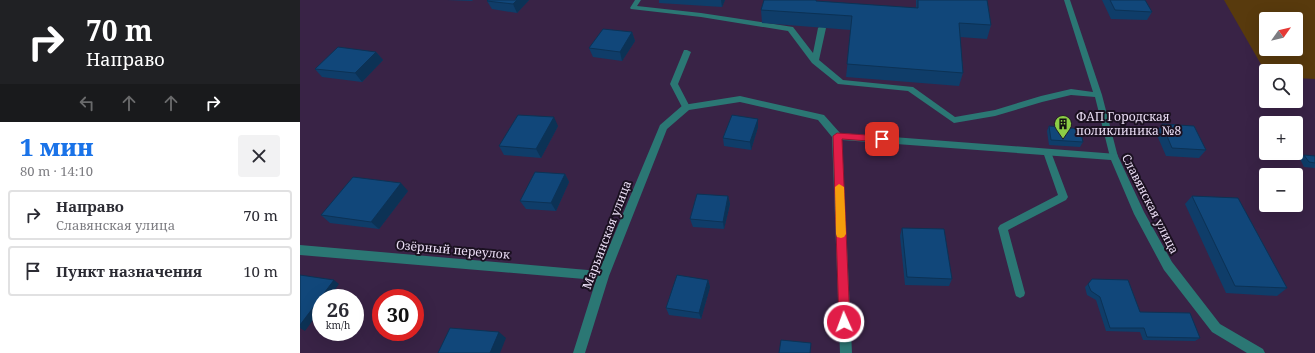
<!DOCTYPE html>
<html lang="ru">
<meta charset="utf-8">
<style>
:root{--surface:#fff;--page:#f2f2f3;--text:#2b2b33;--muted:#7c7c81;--line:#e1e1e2;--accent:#1a73e8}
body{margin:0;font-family:"Noto Serif",serif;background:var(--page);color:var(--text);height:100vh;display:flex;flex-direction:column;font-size:15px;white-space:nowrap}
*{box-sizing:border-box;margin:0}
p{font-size:13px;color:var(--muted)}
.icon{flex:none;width:22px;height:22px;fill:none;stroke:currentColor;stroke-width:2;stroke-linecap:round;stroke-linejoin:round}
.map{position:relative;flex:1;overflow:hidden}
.sheet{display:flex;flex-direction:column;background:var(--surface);width:300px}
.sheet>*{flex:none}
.top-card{background:#202124;color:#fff;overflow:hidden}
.needle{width:26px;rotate:56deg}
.fabs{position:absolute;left:959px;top:12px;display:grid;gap:8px}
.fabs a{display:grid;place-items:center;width:44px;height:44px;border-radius:4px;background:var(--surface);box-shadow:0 4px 16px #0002;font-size:20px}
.speed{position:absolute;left:12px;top:289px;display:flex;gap:8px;font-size:20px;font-weight:700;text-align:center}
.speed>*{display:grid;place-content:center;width:52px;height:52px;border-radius:50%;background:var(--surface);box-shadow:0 4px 16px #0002;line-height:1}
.speed small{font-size:10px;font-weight:400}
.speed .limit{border:6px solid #d22;background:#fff;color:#111}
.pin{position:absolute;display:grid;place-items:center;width:34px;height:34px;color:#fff;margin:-17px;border-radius:8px;box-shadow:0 2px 6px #0006}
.me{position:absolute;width:44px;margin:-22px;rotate:358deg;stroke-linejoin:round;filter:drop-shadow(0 0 3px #0008)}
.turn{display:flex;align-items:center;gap:14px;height:84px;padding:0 20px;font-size:18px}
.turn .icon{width:52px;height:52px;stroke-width:2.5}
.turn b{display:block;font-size:28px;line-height:34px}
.lanes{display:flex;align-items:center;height:38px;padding:0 20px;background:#0003;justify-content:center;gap:20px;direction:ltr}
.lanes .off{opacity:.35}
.round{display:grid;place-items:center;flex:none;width:42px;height:42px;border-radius:4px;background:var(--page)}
.overview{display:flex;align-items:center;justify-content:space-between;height:68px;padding:0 20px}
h1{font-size:24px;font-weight:800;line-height:30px;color:var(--accent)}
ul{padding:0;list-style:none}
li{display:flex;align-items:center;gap:12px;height:50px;margin:0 8px 6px;padding:0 12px;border:2px solid var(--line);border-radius:4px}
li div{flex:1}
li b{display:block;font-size:15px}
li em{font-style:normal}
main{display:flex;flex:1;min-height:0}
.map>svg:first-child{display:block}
.green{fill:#583a0d;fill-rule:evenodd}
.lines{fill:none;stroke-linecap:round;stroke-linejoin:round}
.lane{fill:#2b7774;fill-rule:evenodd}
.street{fill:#2b7774;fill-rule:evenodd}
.wall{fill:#0f3d69}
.shaded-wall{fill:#0c3255}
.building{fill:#11477a;stroke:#0c3255}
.route{fill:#e11d48;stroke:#92132f}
.slow{fill:#f59e0b}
.labels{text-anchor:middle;stroke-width:4;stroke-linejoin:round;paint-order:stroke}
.poi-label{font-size:12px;fill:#ebdef5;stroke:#1b1121;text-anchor:start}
.street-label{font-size:12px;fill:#ebdef5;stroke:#1b1121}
</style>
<main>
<section class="sheet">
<div class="top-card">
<div class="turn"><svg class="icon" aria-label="right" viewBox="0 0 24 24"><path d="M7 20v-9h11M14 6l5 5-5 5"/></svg><div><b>70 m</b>Направо</div></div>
<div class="lanes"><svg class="icon off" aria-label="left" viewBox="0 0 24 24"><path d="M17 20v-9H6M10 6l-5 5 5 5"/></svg><svg class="icon off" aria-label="ahead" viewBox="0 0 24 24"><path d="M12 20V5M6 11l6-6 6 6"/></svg><svg class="icon off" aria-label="ahead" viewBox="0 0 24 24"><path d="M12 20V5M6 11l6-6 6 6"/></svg><svg class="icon" aria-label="right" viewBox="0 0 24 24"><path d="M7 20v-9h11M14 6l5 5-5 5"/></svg></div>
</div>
<div class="overview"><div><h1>1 мин</h1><p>80 m · 14:10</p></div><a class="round"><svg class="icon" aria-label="close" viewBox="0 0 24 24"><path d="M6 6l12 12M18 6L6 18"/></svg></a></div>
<ul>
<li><svg class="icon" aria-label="right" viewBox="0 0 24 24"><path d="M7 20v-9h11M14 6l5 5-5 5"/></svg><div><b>Направо</b><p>Славянская улица</p></div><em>70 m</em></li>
<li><svg class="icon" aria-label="arrive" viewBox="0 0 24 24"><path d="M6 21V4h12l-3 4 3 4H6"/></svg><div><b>Пункт назначения</b></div><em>10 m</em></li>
</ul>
</section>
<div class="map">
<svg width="1015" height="353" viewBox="0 0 1015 353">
<rect width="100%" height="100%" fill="#392346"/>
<path class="green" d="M924 0H1015V79L996 78V71H966V73ZM966 19H996V49H966Z"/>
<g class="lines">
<path class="lane" d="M335 0H341L337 6 401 13 493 27 513 53 518 28 520 26H524L526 28 519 60 543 80 613 87 655 117 695 110 741 96 771 89 793 92 764 0H770L802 95 818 157 814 160 810 157 795 97 771 95 742 102 695 116 654 123 608 91 538 84 512 63 488 31 401 17 331 9 330 8Z
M384 50H387L391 52 378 84 390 107 386 110 383 109 370 84Z
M747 149 751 152 768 197 766 200 708 230 725 293 724 296 720 298 716 296 715 293 698 228 700 225 758 195 743 152Z"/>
<path class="street" d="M440 96 524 115 540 133 817 154 844 212 872 262 920 324 963 349 965 353H947L912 332 864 270 834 214 811 160 542 140 552 353H540L532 137 518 120 440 102 389 110 367 129 309 276 285 353H273L296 280 0 255V245L299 271 360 125 383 105Z"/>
</g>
<path class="wall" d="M147 0H173L172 1Z
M188 0H229L217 13 192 9 187 1Z
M359 0H425L422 7 359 3Z
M616 0H618L691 25 687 39 660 37 663 73 659 86 546 77 551 30 462 23 461 10 518 1 616 8Z
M802 0H845L852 12 847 20 811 19Z
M332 32 335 41 322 61 293 57 289 48Z
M76 52 83 60 62 82 22 77 15 69Z
M862 124 906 150 899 158 866 156 856 133Z
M258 126 241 158 204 155 199 146Z
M749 126 783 142 780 147 749 145 747 131Z
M458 127 451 150 424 146 423 138Z
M1004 155 1015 156V168L1004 167 1000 159Z
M265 174 269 182 256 211 226 209 220 201Z
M108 191 79 229 30 223 21 215Z
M428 196 430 204 424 229 393 227 390 219Z
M892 196 987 288 977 296 926 293 885 204Z
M602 228 652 279 649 286 605 285 600 236Z
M408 280 410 287 401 319 369 315 366 308Z
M788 284 840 312 900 338 895 341 843 340 840 332 806 331 796 300 787 295 785 287Z"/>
<path class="shaded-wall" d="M217 0H229L217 13 213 4Z
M421 0H425L422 7Z
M332 32 335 41 322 61 320 52Z
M76 52 83 60 62 82 55 73Z
M254 117 258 126 241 158 236 149Z
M458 119V127L451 150 450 142Z
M265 174 269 182 256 211 251 203Z
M101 183 108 191 79 229 71 222Z
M428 196 430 204 424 229 423 222Z
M34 280 39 284 29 298H21V309L5 331 0 328V325Z
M408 280 410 287 401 319 399 313Z
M199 332 206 338 200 353H190Z"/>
<path class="building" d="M188 0H217L213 4 187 1Z
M464 0H516V1L618 8V0H687L691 25 659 23 663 73 547 64 552 16 461 10Z
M810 0H845L852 12 815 10Z
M303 29 332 32 320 52 289 48Z
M38 47 76 52 55 73 15 69Z
M218 115 254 117 236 149 199 146Z
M432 115 458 119 450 142 423 138Z
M862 124 894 126 906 150 872 148Z
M749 126 780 129 783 142 751 140Z
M1004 155 1015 156V163L1009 162Z
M235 172 265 174 251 203 220 201Z
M53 177 101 183 71 222 21 215Z
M397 194 428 196 423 222 390 219Z
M892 196 938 198 987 288 935 286Z
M602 228 644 229 652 279 607 277Z
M0 275 34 280 0 325Z
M377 275 408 280 399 313 366 308Z
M792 279 828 280 840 312 890 313 900 338 847 337 844 328H810L800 297 791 291 788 284Z
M150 328 199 332 190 353H138Z
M481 340 511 343 510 353H479Z"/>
<path class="route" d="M537 133 582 136 587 139 582 142 542 139 550 322 548 326 544 327 541 326 539 322 533 136Z"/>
<path class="slow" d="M539 184 544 187 546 234 544 237 541 238 537 237 536 234 535 187Z"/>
<defs>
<symbol id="building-pin" viewBox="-11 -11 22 30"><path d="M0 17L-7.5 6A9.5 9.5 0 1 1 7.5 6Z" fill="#8cce46" stroke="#1b1121"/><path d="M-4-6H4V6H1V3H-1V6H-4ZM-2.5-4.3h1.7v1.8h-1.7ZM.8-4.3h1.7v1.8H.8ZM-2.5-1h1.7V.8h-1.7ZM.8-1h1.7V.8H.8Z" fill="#111"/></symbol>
</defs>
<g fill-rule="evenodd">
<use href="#building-pin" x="753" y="114" width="20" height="27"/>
</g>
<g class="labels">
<g class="poi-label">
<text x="776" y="121">ФАП Городская<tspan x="776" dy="14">поликлиника №8</tspan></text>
</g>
<g class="street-label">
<text transform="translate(850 204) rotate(63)" y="4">Славянская улица</text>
<text transform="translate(307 235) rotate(-69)" y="4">Марьинская улица</text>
<text transform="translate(153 250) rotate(5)" y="4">Озёрный переулок</text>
</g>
</g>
</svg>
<div class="fabs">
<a><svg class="needle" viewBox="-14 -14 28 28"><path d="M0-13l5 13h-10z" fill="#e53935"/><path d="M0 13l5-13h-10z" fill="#7c7c81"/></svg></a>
<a><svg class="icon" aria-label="search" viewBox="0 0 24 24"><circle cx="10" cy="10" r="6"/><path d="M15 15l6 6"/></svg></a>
<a>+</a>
<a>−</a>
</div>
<div class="speed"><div>26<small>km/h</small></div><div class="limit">30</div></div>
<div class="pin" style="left:582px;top:139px;background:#d93025"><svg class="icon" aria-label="arrive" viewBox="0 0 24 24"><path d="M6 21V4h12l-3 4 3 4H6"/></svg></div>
<svg class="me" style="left:544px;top:322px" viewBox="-20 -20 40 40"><circle r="17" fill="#e11d48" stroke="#fff" stroke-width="3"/><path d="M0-11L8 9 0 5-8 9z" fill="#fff"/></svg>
</div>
</main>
